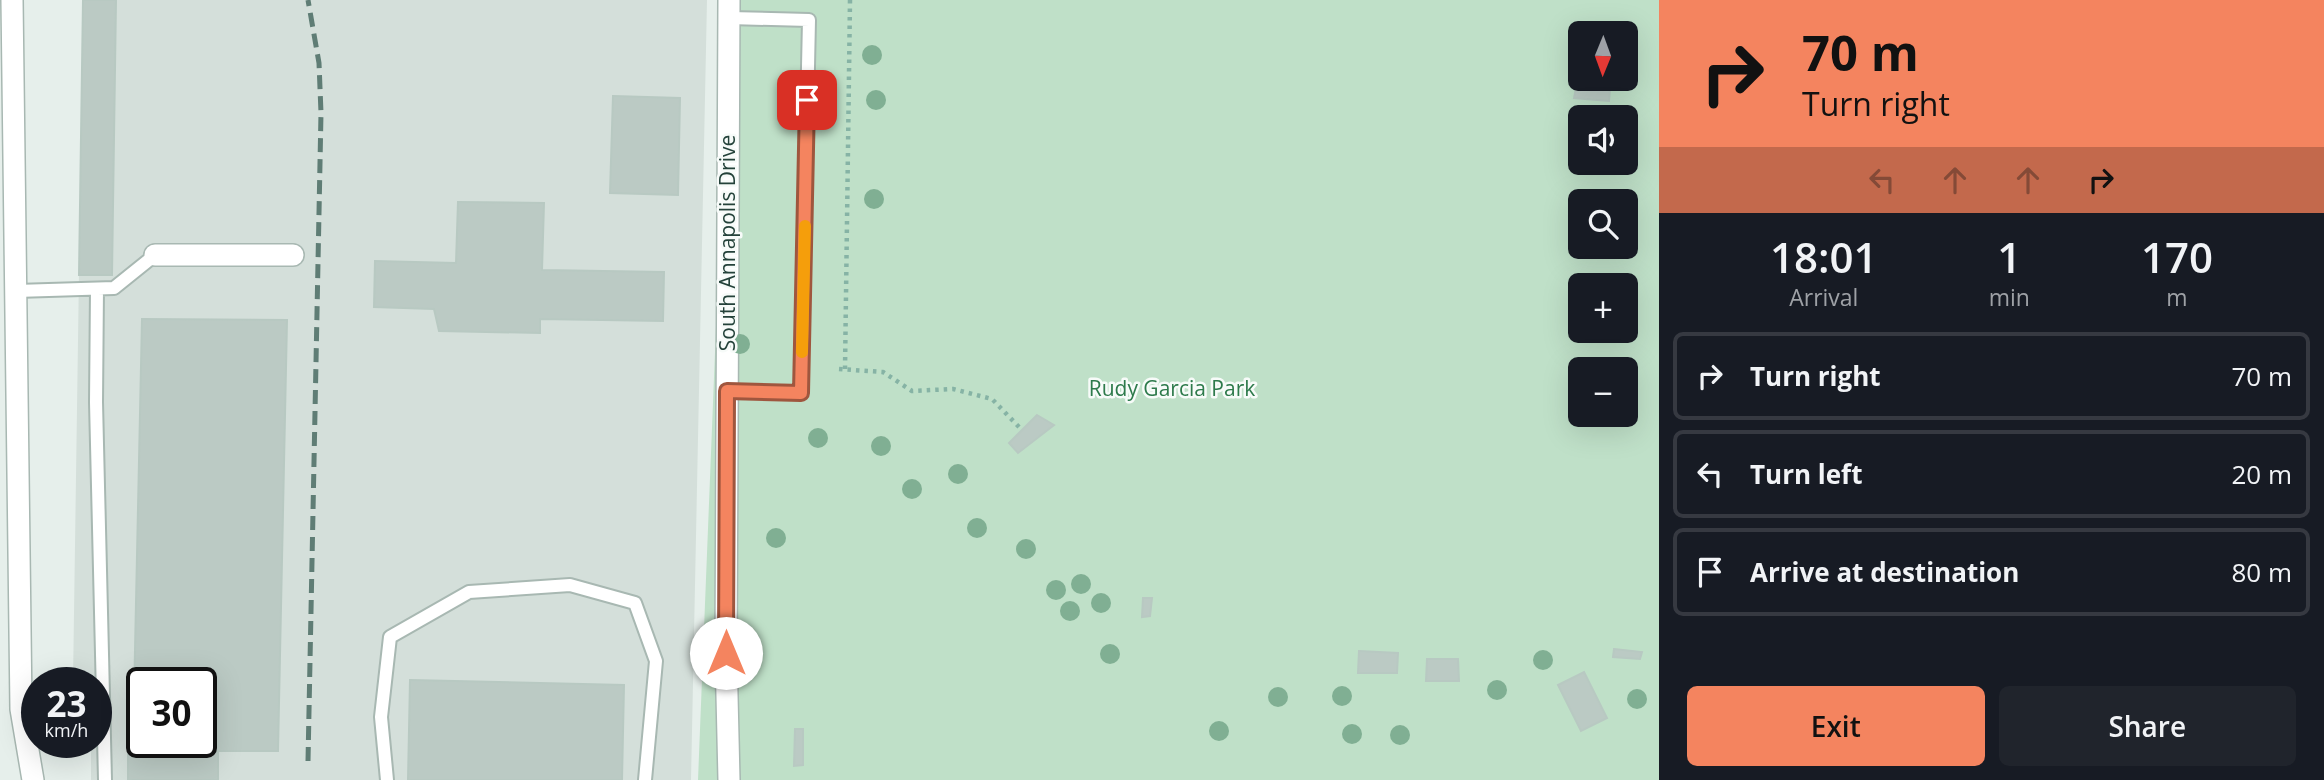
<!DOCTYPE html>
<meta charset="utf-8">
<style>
:root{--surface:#171b24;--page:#20242c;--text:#f1f3f6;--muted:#9ea1a6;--line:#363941;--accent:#f4845f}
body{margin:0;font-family:"Open Sans",sans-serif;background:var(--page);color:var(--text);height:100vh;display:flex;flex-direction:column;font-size:26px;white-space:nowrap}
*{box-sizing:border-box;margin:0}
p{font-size:23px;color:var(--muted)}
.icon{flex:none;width:38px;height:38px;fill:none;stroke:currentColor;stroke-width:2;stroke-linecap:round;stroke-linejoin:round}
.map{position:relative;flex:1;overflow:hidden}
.drawer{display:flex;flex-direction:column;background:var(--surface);width:665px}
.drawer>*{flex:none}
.banner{background:#f4845f;color:#111;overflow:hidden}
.needle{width:46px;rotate:181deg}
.tools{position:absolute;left:1568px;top:21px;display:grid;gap:14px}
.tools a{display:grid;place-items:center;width:70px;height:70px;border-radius:10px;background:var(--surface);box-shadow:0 7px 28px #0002;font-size:35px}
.speed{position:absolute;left:21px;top:667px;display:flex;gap:14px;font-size:35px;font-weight:700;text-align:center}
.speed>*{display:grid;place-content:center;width:91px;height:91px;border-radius:50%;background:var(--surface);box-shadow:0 7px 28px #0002;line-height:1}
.speed small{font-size:18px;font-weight:400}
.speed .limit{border:4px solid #111;border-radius:10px;background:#fff;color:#111}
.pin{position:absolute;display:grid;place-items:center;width:60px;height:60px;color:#fff;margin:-30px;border-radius:14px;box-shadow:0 4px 10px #0006}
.me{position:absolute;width:77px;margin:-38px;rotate:0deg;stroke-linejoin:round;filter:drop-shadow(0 0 5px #0008)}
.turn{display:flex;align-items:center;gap:24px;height:147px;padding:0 28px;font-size:32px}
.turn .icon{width:91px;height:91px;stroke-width:2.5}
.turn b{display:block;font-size:49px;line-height:60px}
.lanes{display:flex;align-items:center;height:66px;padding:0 28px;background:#0003;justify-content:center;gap:35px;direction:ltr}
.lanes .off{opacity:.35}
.eta{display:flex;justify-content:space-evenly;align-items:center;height:119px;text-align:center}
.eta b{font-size:42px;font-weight:600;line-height:49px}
.cta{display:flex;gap:14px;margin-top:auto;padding:14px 28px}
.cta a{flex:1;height:80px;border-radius:10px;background:var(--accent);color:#111;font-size:28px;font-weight:600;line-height:80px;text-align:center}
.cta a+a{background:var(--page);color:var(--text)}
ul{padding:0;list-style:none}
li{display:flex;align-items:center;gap:21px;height:88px;margin:0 14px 10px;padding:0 14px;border:4px solid var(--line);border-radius:10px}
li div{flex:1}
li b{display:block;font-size:26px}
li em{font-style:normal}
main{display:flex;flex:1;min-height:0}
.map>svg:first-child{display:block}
.built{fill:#d4dfda;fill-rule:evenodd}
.green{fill:#bfe0c8;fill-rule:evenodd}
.building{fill:#bbcac4;stroke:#b8c9c2;stroke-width:2;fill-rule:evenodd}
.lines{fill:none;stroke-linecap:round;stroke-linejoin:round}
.service-casing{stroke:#a8b8b2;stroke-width:16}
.minor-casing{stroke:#a8b8b2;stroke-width:24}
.path{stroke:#86b3a5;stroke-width:4.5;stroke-dasharray:3.5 5;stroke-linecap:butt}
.service{stroke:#fff;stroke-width:12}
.minor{stroke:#fff;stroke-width:21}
.rail{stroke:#5f7d75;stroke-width:5;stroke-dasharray:14 7;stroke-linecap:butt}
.tree{fill:#80af93}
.route-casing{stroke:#9f563e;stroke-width:18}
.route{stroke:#f4845f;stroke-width:12}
.slow{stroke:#f59e0b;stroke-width:12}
.labels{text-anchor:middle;stroke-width:5;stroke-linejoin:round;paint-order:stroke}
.street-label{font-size:21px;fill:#24423a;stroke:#f7fbf9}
.park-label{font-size:21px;fill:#2d7a4b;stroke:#f7fbf9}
</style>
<main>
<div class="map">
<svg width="1659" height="780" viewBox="0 0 1659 780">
<rect width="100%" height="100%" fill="#e6efeb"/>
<path class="built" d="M83 0H707L691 780H91V746L72 745V742H96V682H73ZM142 682H201V742H142Z"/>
<path class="green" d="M729 0H1659V780H698ZM1580 33H1626V79H1580ZM1580 117H1626V163H1580ZM1580 201H1626V247H1580ZM1580 285H1626V331H1580ZM1580 369H1626V415H1580Z"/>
<path class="building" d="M83 0H116L112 275H79Z
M1576 88H1610L1609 101 1574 98Z
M613 96 680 98 678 195 610 193Z
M458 202 544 203 542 270 664 272 663 321 540 319V333L439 331 434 309 374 307 375 261 456 263Z
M142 319 287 320 278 751H218V780H128V745H133ZM142 682H201V742H142Z
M1037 415 1054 425 1018 453 1009 443Z
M1143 598H1152L1150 616 1142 617Z
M1614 649 1642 652 1640 659 1613 657Z
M1359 651 1398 653 1397 673H1358Z
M1427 659H1458L1459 681H1426Z
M1584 672 1607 718 1581 731 1558 685Z
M410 680 624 685 622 780H408Z
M795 729H803V765L794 766Z"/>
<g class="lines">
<defs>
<path id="service" d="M97 289 96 402 105 780
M16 291 114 288 155 255
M727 391 801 393 809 20 729 18
M387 780 381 717 390 637 469 592 570 585 635 603 656 661 645 780"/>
<path id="minor" d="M12 0 21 709 33 780
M155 255H293
M729 780 726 653 729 0"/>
</defs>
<use href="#service" class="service-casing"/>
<use href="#minor" class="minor-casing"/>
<path class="path" d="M839 369 883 372 912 391 953 389 992 399 1019 427
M845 369 850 0"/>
<use href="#service" class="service"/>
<use href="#minor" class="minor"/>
<path class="rail" d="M308 761 321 113 319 63 308 0"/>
</g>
<g class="tree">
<circle cx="872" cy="55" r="10"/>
<circle cx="876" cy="100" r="10"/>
<circle cx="874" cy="199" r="10"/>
<circle cx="740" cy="344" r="10"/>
<circle cx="818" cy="438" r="10"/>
<circle cx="881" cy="446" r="10"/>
<circle cx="958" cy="474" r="10"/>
<circle cx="912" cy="489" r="10"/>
<circle cx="977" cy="528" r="10"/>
<circle cx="776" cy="538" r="10"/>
<circle cx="1026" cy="549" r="10"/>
<circle cx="1081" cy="584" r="10"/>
<circle cx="1056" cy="590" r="10"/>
<circle cx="1101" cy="603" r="10"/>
<circle cx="1070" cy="611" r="10"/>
<circle cx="1110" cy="654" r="10"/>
<circle cx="1543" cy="660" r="10"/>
<circle cx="1497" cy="690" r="10"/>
<circle cx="1342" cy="696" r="10"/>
<circle cx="1278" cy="697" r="10"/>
<circle cx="1637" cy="699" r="10"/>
<circle cx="1219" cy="731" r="10"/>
<circle cx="1352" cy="734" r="10"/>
<circle cx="1400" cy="735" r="10"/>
</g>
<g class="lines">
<defs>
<path id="route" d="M726 653 727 391 801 393 807 100"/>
</defs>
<use href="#route" class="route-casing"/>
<use href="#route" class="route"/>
<path class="slow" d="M802 352 805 226"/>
</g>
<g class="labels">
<g class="street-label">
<text transform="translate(728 243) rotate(-90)" y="7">South Annapolis Drive</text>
</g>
<g class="park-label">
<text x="1172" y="396">Rudy Garcia Park</text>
</g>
</g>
</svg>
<div class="tools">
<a><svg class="needle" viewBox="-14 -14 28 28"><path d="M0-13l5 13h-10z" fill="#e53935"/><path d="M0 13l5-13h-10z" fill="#9ea1a6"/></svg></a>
<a><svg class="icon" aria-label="sound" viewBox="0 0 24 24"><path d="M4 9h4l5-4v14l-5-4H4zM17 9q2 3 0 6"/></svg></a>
<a><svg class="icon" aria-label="search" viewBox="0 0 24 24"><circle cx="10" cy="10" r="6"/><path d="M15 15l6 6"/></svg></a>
<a>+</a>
<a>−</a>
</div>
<div class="speed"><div>23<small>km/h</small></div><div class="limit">30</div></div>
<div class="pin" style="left:807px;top:100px;background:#d93025"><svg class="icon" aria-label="arrive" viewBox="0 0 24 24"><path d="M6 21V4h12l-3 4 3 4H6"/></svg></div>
<svg class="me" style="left:726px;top:653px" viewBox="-20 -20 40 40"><circle r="19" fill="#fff"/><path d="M0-13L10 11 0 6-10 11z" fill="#f4845f"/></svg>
</div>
<section class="drawer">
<div class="banner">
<div class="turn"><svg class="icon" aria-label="right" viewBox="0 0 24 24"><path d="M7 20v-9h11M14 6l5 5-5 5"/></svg><div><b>70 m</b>Turn right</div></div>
<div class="lanes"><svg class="icon off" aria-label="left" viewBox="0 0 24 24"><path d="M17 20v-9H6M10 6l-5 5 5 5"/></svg><svg class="icon off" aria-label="ahead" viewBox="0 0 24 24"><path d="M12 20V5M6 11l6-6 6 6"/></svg><svg class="icon off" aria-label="ahead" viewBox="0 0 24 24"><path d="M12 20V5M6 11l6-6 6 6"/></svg><svg class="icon" aria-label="right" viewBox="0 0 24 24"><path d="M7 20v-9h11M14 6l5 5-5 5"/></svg></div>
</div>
<div class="eta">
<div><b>18:01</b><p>Arrival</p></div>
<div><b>1</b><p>min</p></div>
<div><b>170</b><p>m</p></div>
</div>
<ul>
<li><svg class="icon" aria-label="right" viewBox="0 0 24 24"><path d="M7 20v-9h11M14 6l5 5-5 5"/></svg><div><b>Turn right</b></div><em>70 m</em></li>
<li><svg class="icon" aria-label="left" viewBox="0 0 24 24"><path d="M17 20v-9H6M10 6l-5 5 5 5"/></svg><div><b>Turn left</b></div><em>20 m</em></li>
<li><svg class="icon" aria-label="arrive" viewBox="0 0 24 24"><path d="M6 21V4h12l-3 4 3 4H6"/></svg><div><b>Arrive at destination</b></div><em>80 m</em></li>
</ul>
<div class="cta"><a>Exit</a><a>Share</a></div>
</section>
</main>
